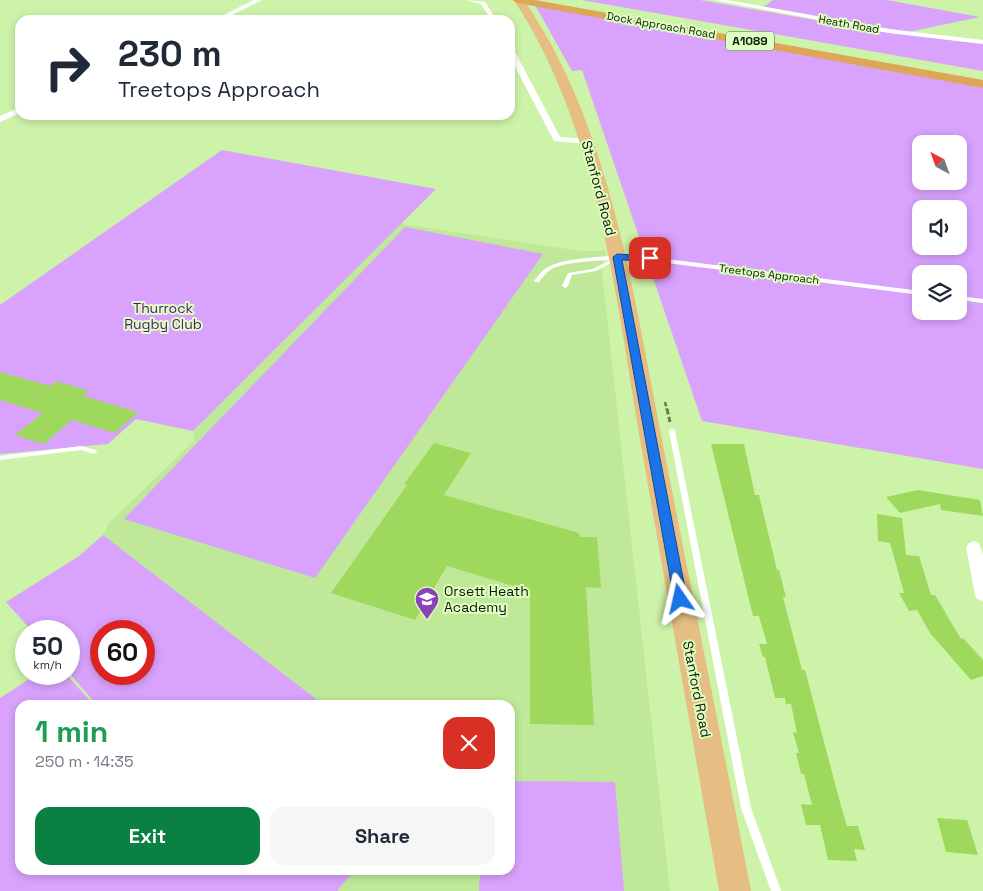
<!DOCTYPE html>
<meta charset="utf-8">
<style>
:root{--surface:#fff;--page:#f6f6f7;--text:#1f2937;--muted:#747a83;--accent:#0b8043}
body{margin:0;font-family:"Space Grotesk",sans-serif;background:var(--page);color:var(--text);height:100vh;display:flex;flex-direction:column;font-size:19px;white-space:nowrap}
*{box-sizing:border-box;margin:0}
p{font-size:16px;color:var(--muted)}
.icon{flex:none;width:28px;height:28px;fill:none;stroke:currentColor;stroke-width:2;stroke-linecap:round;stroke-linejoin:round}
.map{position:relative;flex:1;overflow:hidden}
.side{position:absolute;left:15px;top:700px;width:500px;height:175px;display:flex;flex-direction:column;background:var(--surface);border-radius:15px;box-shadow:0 2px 8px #0003}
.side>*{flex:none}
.top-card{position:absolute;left:15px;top:15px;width:500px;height:105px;border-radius:15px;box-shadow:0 2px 8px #0003;background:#fff;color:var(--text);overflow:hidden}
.needle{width:32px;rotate:319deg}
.fabs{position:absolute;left:912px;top:135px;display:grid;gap:10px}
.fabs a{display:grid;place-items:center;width:55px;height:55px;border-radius:10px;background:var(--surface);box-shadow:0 2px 8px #0003;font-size:25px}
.speed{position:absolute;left:15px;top:620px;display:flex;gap:10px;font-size:25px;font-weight:700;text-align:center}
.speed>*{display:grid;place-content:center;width:65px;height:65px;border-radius:50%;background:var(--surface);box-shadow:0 2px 8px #0003;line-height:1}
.speed small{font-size:12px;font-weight:400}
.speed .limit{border:8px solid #d22;background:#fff;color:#111}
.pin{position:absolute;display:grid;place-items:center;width:42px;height:42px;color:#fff;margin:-21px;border-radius:10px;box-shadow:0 2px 8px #0006}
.me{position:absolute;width:55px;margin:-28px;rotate:349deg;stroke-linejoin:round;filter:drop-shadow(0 0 4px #0008)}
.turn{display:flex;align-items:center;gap:18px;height:105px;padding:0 20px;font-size:22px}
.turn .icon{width:65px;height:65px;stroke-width:2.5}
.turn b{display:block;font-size:35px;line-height:42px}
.round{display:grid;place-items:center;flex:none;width:52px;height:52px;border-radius:15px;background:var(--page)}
.overview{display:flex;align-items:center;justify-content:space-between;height:85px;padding:0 20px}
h1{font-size:30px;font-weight:700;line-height:38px;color:#1e9e55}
.primary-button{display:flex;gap:10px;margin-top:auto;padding:10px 20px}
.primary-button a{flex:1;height:58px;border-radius:15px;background:var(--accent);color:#fff;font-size:20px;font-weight:700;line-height:58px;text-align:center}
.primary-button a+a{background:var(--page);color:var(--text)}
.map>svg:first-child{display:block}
.built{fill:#bfe998}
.green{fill:#d8a2fd;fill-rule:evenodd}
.building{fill:#9ed95e}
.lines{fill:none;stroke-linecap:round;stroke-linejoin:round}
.path-far1{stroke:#657e4e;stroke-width:2.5;stroke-dasharray:4.5 2;stroke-linecap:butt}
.path{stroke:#657e4e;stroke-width:3;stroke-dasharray:5.5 2.5;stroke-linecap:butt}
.service{fill:#fff;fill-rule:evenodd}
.minor{fill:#fff;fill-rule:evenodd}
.primary{fill:#e6bd82;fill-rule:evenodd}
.trunk{fill:#dea758;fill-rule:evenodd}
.route{fill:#1a73e8;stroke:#114b97}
.labels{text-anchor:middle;stroke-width:4;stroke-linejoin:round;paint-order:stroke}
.far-street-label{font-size:11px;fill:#0c1900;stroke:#dffec3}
.shield{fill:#dffec3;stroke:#4b5e3a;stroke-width:1}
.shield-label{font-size:12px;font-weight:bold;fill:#0c1900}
.street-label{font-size:14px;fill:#0c1900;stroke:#dffec3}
.park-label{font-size:14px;fill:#551376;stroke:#dffec3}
.poi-label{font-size:14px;fill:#0c1900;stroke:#dffec3;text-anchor:start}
</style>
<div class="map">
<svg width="983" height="891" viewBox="0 0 983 891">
<rect width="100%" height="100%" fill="#cdf3a9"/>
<path class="built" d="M401 224 581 251H606L602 272 670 891H337L355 870H510V705H324L103 535 109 523 195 440 193 431Z"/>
<path class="green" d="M582 0H700L883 32 983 44V71Z
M773 0H887L980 17 908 32 763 7Z
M535 5 983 87V469L702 421 582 70 572 71ZM921 144H959V181H921ZM921 209H959V246H921ZM921 274H959V311H921Z
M222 150 436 189 193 431 136 419 108 444 0 454V305Z
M405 227 543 254 315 578 124 519Z
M103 535 324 705H97L69 673V631H32L6 602 79 556ZM101 631H144V674H101Z
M37 674H66L94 705H20V870H355L337 891H0V698Z
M510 781 615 782 624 891H479L480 870H510Z"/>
<path class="building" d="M0 372 51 386 56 381 89 391 83 396 138 412 115 433 72 420 44 444 15 435 43 413 0 400Z
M434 443 471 453 444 495 579 533 580 537H597L601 588 586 587 594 725 530 724V591L447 566 415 620 331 593 407 485 404 484Z
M711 444H744L755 495H759L777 570H779L786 597H783L802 670H805L841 806 847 826H858L865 850 854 849 857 861 828 860 820 825H806L801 804 812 805 804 774H801L796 753H799L793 732 797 733 791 704H786L785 698H775L765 657H763L759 644H767L759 616H753Z
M918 490 980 500 983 516 941 510 940 504 900 513 886 497Z
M877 514 902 518 906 555 919 556 931 595H935L961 639 963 638 983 660V676L971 680 930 633 917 610 909 611 899 593H904L890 543 878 541Z
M937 818 967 820 978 855 946 852Z"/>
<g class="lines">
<path class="path-far1" d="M665 402 667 410"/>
<path class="path" d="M667 409 670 422"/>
<path class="service" d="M635 255 921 291V295L635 259H615V261L596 271 572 275 568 286 565 288 562 286 568 273 593 269 610 260C594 261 562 262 550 270 546 273 542 278 539 282H535L534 281C538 276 542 270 548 267 566 257 613 256 635 255Z
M959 296 983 299V303L959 300Z
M670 429H674L675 431 751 808 781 891H771L741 808 669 431Z
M81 446 96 450 97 452 94 454 81 450 0 460V456Z"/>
<path class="minor" d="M254 0H262L222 20H213Z
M467 0 485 2 497 20H491L481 4Z
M713 0H727L889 29 983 40V44L889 33Z
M510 48 514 50 560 137 587 139 591 142 590 144 554 141 510 57Z
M20 107V113L0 122V116Z
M974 541 979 543 983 554V601L977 599 975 595 966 547 969 543Z"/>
<path class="primary" d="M514 0H524C612 129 633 294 663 445 692 593 722 742 751 891H719C693 742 667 594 641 445 615 295 599 130 514 0Z"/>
<path class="trunk" d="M512 0H535L983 80V88L517 3Z"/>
</g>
<path class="route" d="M617 254 650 256 654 258 650 261 622 260 687 599 685 603H676L674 599 613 257Z"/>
<defs>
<symbol id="school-pin" viewBox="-11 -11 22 30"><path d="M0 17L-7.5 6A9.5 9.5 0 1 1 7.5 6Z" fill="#8b42b5" stroke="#dffec3"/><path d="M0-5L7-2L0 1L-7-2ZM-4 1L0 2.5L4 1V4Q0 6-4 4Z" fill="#fff"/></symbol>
</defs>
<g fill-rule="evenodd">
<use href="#school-pin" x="413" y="585" width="28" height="38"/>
</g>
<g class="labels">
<g class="far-street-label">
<text transform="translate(849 24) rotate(10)" y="4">Heath Road</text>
<text transform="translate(661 25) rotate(10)" y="4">Dock Approach Road</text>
<text transform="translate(769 274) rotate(7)" y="4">Treetops Approach</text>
</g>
<rect class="shield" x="726" y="31.5" width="48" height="19" rx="4"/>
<g class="shield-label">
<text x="750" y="45">A1089</text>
</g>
<g class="street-label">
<text transform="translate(599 188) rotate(75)" y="5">Stanford Road</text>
<text transform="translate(697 689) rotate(79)" y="5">Stanford Road</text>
</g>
<g class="park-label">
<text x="163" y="313">Thurrock<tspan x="163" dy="16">Rugby Club</tspan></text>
</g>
<g class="poi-label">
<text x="444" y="596">Orsett Heath<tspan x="444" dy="16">Academy</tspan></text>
</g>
</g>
</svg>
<div class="fabs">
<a><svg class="needle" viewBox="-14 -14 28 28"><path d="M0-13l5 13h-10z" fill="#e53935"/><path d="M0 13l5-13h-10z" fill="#747a83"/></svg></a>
<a><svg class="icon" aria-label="sound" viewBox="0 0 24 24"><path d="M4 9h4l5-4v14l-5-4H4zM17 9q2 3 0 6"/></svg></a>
<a><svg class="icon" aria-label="layers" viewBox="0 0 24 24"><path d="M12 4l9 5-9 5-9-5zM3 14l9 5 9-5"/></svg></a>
</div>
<div class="speed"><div>50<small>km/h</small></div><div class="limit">60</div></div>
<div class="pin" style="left:650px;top:258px;background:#d93025"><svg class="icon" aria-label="arrive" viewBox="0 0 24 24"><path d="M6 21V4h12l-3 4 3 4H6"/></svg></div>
<svg class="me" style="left:680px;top:599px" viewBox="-20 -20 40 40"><path d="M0-17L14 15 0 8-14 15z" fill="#1a73e8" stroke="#fff" stroke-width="4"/></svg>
<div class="top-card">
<div class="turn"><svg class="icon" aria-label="right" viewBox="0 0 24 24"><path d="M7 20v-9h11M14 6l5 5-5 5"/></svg><div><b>230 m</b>Treetops Approach</div></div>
</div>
<section class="side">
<div class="overview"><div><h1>1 min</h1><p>250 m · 14:35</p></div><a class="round" style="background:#d93025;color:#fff"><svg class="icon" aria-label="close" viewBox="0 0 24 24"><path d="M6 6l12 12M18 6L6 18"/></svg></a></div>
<div class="primary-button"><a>Exit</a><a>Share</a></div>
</section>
</div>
